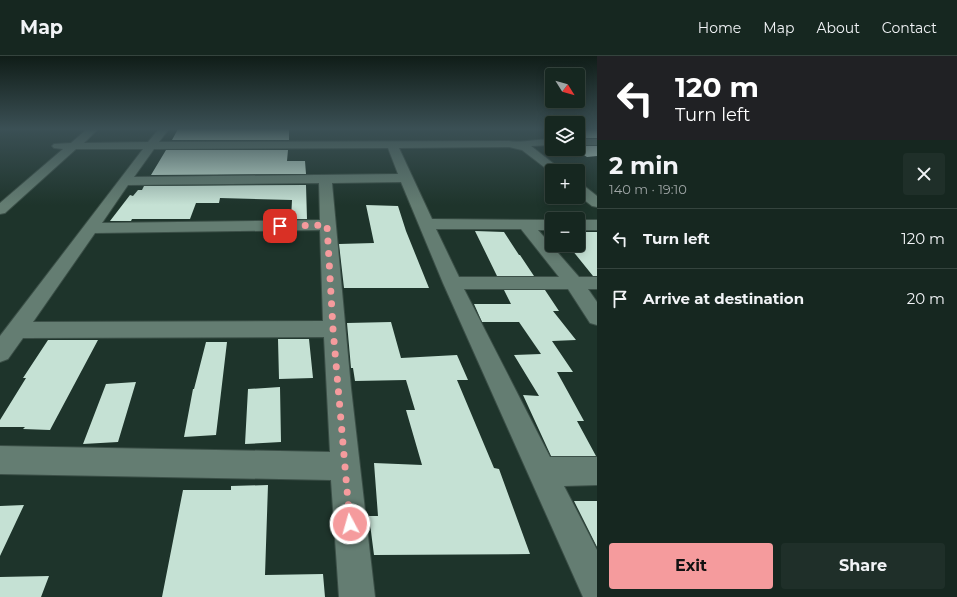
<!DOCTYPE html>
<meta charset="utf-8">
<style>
:root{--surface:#162720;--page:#1f2f29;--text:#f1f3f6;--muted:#9ea5a5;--line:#35443e;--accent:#f59b9d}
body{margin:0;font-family:Montserrat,sans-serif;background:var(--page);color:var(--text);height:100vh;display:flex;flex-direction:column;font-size:15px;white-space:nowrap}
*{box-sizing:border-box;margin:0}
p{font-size:13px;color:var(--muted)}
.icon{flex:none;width:22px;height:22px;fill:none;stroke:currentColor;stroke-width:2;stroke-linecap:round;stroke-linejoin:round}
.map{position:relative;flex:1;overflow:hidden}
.side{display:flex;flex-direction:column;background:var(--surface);width:360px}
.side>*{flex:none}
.guide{background:#202124;color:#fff;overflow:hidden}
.needle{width:26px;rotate:127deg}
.fabs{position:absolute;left:545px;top:12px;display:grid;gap:8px}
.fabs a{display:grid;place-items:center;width:40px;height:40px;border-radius:4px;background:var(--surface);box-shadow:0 2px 10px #0003,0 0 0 1px var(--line);font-size:20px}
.pin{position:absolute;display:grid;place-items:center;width:34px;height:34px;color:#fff;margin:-17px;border-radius:8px;box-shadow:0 2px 6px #0006}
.me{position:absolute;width:44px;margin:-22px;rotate:354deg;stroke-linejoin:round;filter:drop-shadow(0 0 3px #0008)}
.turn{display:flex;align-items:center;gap:14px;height:84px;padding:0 12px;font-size:18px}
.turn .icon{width:52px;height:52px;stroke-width:2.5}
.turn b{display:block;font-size:28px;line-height:34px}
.round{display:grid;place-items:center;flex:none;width:42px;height:42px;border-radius:4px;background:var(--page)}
.summary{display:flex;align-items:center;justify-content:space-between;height:68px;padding:0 12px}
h1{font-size:24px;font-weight:700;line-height:30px}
.primary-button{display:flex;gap:8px;margin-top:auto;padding:8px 12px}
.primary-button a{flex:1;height:46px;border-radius:4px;background:var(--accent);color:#111;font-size:16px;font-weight:700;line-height:46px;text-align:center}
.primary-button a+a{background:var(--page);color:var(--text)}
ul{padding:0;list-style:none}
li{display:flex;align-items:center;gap:12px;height:60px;padding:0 12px;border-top:1px solid var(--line)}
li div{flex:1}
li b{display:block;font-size:15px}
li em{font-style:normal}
header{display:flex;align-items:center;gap:24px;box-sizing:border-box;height:56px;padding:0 20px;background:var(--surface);border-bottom:1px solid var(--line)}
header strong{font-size:19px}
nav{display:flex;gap:22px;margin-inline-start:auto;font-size:14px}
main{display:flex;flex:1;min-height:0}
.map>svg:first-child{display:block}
.building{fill:#c5e1d4}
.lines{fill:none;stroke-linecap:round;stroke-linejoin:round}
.minor-casing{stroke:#3b4f47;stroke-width:2}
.minor{fill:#647d72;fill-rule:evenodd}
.route{stroke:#f59b9d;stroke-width:7;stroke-dasharray:0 12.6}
</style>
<header>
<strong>Map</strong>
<nav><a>Home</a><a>Map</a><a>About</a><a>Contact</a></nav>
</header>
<main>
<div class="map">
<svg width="597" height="541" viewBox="0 0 597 541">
<rect width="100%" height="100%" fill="#1e342b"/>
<path class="building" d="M178 73H289V84H172Z
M578 73H597V82H578Z
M578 90H597V100L587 101 574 93H578Z
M166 94H288L287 105H305L306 118 151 119Z
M306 129 307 163H291L292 144 220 142 219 147H196L190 163H132L131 165H110L130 139 133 140 138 134H142L144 130Z
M366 149 398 150 406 175 429 232H344L339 188 374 187Z
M475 175 504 176 519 199H520L534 220H497Z
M578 176H597V220H593L568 189H578Z
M504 234H545L559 255H553L576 284 552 285 573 316H557L584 365H577L596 400H551L523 339 539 340 514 299 541 298 519 266H482L474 248H511Z
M391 266 401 302 457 299 468 324H457L494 412 499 413 530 498 374 499 369 460H378L374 407 422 409 406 354H415L406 324 355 325 353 312H351L347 267Z
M278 283H309L313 322 279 323Z
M48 284H98L50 374 23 373 25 371H0V364L26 322H23Z
M206 286H227L216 379 184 381 193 333H194Z
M136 326 118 386 83 388 106 328Z
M280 331 281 386 245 388 248 333Z
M268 429 265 519 323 518 325 541H162L183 434H231V430Z
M574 445H597V491Z
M24 449 0 500V450Z
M49 520 41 541H0V521Z"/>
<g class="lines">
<defs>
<path id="minor" d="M87 73H98L84 87 148 86 159 73H169L159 86 509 85C520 87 540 83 552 83V89L531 90 563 115H552V117L522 94 509 91 399 92 432 163 552 164V174H538L579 221H597V233H588L597 246V269L590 267 568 233H464L550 401H597V429L564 430 597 494V541H583L443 227 401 126 332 127 351 332 375 541H339L331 424 0 418V390L330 396 324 281 23 282 8 303 0 306V280L143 93H76L5 157 0 158V147L63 93 54 92 52 90 54 88 71 87ZM388 92 398 118 134 121 154 93ZM319 127 320 164 102 167 128 129ZM436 173H521L559 221H459ZM320 174 323 265 33 266 95 177Z
M578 83H597V89H578Z
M578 128 583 129 597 140V151L592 150 578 139Z
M578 164H597V174H578Z"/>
</defs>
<use href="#minor" class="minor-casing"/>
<use href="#minor" class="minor"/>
</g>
<linearGradient id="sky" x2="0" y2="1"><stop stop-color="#101d18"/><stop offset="0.49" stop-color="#3b5055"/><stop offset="1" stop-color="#3b5055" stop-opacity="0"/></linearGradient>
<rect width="597" height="149" fill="url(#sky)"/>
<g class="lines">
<path class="route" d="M280 170 327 169 333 273 350 468"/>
</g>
</svg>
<div class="fabs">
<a><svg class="needle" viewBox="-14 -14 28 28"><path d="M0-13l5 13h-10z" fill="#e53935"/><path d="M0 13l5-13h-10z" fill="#9ea5a5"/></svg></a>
<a><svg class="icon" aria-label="layers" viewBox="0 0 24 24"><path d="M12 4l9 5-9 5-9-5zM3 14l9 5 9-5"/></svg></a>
<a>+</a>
<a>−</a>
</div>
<div class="pin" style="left:280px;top:170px;background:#d93025"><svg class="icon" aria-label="arrive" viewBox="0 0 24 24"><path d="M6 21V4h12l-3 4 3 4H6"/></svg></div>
<svg class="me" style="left:350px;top:468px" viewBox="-20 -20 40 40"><circle r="17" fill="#f59b9d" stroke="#fff" stroke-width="3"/><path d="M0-11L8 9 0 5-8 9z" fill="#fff"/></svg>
</div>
<section class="side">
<div class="guide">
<div class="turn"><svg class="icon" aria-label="left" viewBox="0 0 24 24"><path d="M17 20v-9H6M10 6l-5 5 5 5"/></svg><div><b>120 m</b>Turn left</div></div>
</div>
<div class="summary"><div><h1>2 min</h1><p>140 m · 19:10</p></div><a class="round"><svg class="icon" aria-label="close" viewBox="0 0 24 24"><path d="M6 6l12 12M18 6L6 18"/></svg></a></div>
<ul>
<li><svg class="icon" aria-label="left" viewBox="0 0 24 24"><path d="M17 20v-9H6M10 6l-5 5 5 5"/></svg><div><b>Turn left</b></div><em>120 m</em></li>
<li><svg class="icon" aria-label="arrive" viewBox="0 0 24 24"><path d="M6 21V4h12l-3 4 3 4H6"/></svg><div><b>Arrive at destination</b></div><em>20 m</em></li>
</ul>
<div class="primary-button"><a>Exit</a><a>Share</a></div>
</section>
</main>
